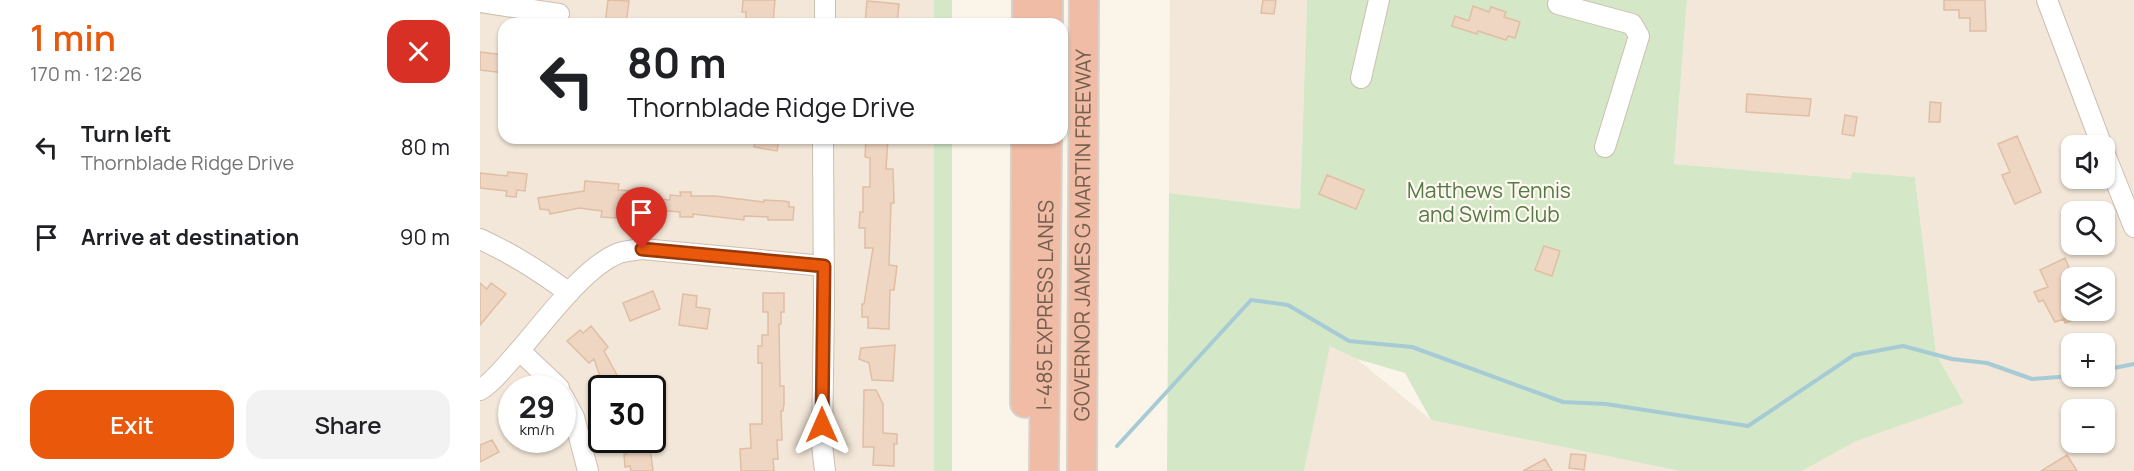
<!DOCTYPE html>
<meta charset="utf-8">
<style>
:root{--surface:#fff;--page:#f2f2f2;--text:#202124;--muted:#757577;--accent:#ea580c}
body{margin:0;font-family:Manrope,sans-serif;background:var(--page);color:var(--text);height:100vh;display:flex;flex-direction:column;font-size:22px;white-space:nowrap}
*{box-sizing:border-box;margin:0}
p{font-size:20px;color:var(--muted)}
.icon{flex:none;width:33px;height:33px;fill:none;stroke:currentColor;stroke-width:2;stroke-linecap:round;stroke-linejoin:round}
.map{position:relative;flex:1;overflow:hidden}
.sheet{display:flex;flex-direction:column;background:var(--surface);width:480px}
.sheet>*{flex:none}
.guide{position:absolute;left:18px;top:18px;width:570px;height:126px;border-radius:18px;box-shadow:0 2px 4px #0004;background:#fff;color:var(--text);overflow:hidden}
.buttons{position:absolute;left:1581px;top:135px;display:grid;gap:12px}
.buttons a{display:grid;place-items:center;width:54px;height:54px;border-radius:12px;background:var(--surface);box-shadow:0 2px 4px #0004;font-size:30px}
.speed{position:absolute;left:18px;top:375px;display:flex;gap:12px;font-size:30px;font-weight:700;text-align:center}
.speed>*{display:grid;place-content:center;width:78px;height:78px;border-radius:50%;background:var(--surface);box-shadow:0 2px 4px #0004;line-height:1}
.speed small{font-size:15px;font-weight:400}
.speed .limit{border:3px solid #111;border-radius:9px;background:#fff;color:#111}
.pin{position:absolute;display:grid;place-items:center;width:51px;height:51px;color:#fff;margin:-62px -26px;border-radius:50% 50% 50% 0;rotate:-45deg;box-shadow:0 0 6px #0007}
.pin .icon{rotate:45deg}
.me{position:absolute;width:66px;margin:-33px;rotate:0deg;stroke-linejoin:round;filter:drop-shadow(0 0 4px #0008)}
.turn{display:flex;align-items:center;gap:21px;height:126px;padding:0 30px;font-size:27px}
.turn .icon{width:78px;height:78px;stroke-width:2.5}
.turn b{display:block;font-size:42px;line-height:51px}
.round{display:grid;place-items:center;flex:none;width:63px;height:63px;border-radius:18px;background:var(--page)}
.headline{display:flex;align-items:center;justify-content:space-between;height:102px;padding:0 30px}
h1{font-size:36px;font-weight:600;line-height:45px;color:var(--accent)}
.button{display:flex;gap:12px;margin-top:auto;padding:12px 30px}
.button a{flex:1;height:69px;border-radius:18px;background:var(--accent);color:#fff;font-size:24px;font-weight:600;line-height:69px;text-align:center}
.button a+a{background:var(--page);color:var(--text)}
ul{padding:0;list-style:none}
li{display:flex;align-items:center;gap:18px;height:90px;padding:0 30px}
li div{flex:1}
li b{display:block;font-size:22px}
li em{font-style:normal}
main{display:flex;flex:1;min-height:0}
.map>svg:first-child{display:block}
.residential{fill:#f2e7d8;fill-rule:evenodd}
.green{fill:#d4e8c8}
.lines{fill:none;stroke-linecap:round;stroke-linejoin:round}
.stream{stroke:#a6cbd5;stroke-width:4}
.building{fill:#efd6c3;stroke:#e0bea4;stroke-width:1.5}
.minor-casing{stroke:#cdbeb0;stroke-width:22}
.highway-casing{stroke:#d8d2cd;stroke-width:32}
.minor{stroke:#fff;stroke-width:20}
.highway{stroke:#f0bca5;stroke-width:28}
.route-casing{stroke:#983908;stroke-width:15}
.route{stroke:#ea580c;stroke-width:10}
.labels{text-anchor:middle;stroke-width:4.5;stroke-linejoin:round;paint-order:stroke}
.park-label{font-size:21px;fill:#547847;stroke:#fef9ef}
.street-label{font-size:21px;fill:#745e4e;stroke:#fef9ef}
</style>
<main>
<section class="sheet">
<div class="headline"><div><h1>1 min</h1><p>170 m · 12:26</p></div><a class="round" style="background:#d93025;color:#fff"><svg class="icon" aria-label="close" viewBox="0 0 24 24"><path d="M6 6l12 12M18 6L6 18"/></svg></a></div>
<ul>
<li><svg class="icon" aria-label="left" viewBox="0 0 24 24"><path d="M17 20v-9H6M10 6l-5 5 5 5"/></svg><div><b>Turn left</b><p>Thornblade Ridge Drive</p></div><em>80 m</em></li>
<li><svg class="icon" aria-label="arrive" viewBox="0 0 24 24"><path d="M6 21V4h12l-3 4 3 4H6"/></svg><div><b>Arrive at destination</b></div><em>90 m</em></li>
</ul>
<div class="button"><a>Exit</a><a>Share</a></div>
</section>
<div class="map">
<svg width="1654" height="471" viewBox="0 0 1654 471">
<rect width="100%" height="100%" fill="#fbf5e9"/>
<path class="residential" d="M0 0H454V24H24V138H454V471H0ZM32 388H82V440H32ZM122 388H172V440H122Z
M690 0H827L820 209 689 193Z
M1207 0H1654V471H1322L1374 442 1484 403 1456 354 1435 177 1372 172V179L1194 164ZM1592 146H1624V178H1592ZM1592 212H1624V244H1592ZM1592 278H1624V310H1592ZM1592 344H1624V376H1592ZM1592 410H1624V442H1592Z
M850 345 877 359 951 420 1200 471H824Z"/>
<path class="green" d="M454 0H472V24H454Z
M827 0H1207L1194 164 1371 179 1372 172 1435 177 1456 354 1484 403 1374 442 1322 471H1200L951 420 925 373 877 359 850 346 824 471H687L689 193 820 209Z
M454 138H472V471H454Z"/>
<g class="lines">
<path class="stream" d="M1624 370 1654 364
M637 446 771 300 808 305 869 341 932 347 1083 402 1126 404 1268 426 1374 355 1423 346 1472 359 1507 363 1552 379 1592 376"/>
</g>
<path class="building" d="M128 0 149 1 146 24H125Z
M263 0H295L293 22 266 21V12H262Z
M783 0H796L794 14 781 13Z
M1464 0H1505L1506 31H1490V18H1479V10H1464Z
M387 1 419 4 417 24H385Z
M993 6 1009 12 1011 7 1026 12 1024 17 1040 22 1035 38 1028 36 1026 40 998 31 997 34 972 26 975 16 989 21Z
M0 52 24 55V73L0 70Z
M1267 94 1331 99 1329 116 1266 112Z
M1450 102 1461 103 1460 122H1449Z
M1365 115 1377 117 1374 136 1362 134Z
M1537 136 1561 192 1535 204 1522 175 1530 172 1518 144Z
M275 138H299L297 151 274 147Z
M386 138H408L406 169H413L414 203H411L409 265 417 266 414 290H410L409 329 388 328V317H382V304H384L393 248H385V228H379L380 212H383V187H390V158L385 157Z
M28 172 47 174 45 191 37 190 36 197 26 196 27 191 0 188V173L27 176Z
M847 175 884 190 876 209 839 194Z
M105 181 139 184 138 190 167 192 166 198 190 200V195L201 196 200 192H211V196H235L284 202V200L303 201 309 202V207H314L313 220H288V217L264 216V220L213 214V217H200V212L165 209 164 216 136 214V218L121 217 122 211 99 208 70 214 69 210 60 209 58 198 104 191Z
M1064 246 1080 251 1072 276 1055 270Z
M1585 258 1591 273 1589 274 1590 279 1587 280 1592 292V310H1616V312L1585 323 1584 319 1575 322 1563 300 1559 302 1554 292 1568 287 1560 270Z
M0 283 7 289 11 283 26 294 0 325Z
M173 291 180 309 150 321 143 303Z
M283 293H304V312H301V324H299L300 386H304V404L303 411H301L302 440H297L298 459H293L294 471H261L260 449 271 448 270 424H282V363H278V346H282V335H288V312H283Z
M203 294 217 296 216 307 230 309 227 329 199 325Z
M111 326 128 347 124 351 144 388H124L114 359 109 363 87 341 100 330 103 333Z
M415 345 413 381 392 380 389 363 379 359 381 348Z
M384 390H396L403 404V433L417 434V444H414V466L393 465 394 447H383Z
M12 440 19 452 0 462V445Z
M144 440H169L173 471H151L150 466 145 467 144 454H147Z
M1091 454 1106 455 1104 470 1089 468Z
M1587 455 1597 471H1561Z
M1065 459 1072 471H1043Z"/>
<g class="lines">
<defs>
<path id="minor" d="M1567 0 1622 146
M0 2 79 14
M1078 4 1152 24 1159 36 1125 147
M345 24V0
M881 78 899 0
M343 138 344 304 342 445 345 471
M1624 152 1654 227
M0 239C33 254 61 272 89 293
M40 351 79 388
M0 390C12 383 21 371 30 361 59 330 101 268 139 253 146 251 154 250 162 249L344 266
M82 395 94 417 108 471"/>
<g id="highway">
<path d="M547 24V0"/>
<path d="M568 24V0"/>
<path d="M545 403 546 138"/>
<path id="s1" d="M564 471 567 138"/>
<path id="s2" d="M602 471 604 0"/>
</g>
</defs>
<use href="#minor" class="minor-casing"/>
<use href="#highway" class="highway-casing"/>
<use href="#minor" class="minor"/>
<use href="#highway" class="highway"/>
</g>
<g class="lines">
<defs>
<path id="route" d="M162 249 344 266 342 425"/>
</defs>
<use href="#route" class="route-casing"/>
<use href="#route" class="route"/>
</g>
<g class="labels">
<g class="park-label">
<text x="1009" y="198">Matthews Tennis<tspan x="1009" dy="24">and Swim Club</tspan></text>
</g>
<g class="street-label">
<text dy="7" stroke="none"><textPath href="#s2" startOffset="236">GOVERNOR JAMES G MARTIN FREEWAY</textPath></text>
<text dy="7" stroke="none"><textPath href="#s1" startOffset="166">I-485 EXPRESS LANES</textPath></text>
</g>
</g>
</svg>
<div class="buttons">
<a><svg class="icon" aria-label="sound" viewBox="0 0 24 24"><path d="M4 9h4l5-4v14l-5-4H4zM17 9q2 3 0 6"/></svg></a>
<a><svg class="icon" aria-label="search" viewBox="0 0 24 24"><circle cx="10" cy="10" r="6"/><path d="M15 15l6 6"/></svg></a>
<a><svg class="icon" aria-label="layers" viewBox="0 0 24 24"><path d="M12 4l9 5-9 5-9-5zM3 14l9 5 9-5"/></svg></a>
<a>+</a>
<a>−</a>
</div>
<div class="speed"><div>29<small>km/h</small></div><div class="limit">30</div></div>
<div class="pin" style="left:162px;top:249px;background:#d93025"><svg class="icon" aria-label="arrive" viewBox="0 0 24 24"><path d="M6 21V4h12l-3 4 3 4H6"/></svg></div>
<svg class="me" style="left:342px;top:425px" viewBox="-20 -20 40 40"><path d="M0-17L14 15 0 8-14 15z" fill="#ea580c" stroke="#fff" stroke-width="4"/></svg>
<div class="guide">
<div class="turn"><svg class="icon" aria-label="left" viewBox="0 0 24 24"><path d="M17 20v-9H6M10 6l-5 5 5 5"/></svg><div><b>80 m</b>Thornblade Ridge Drive</div></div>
</div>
</div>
</main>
